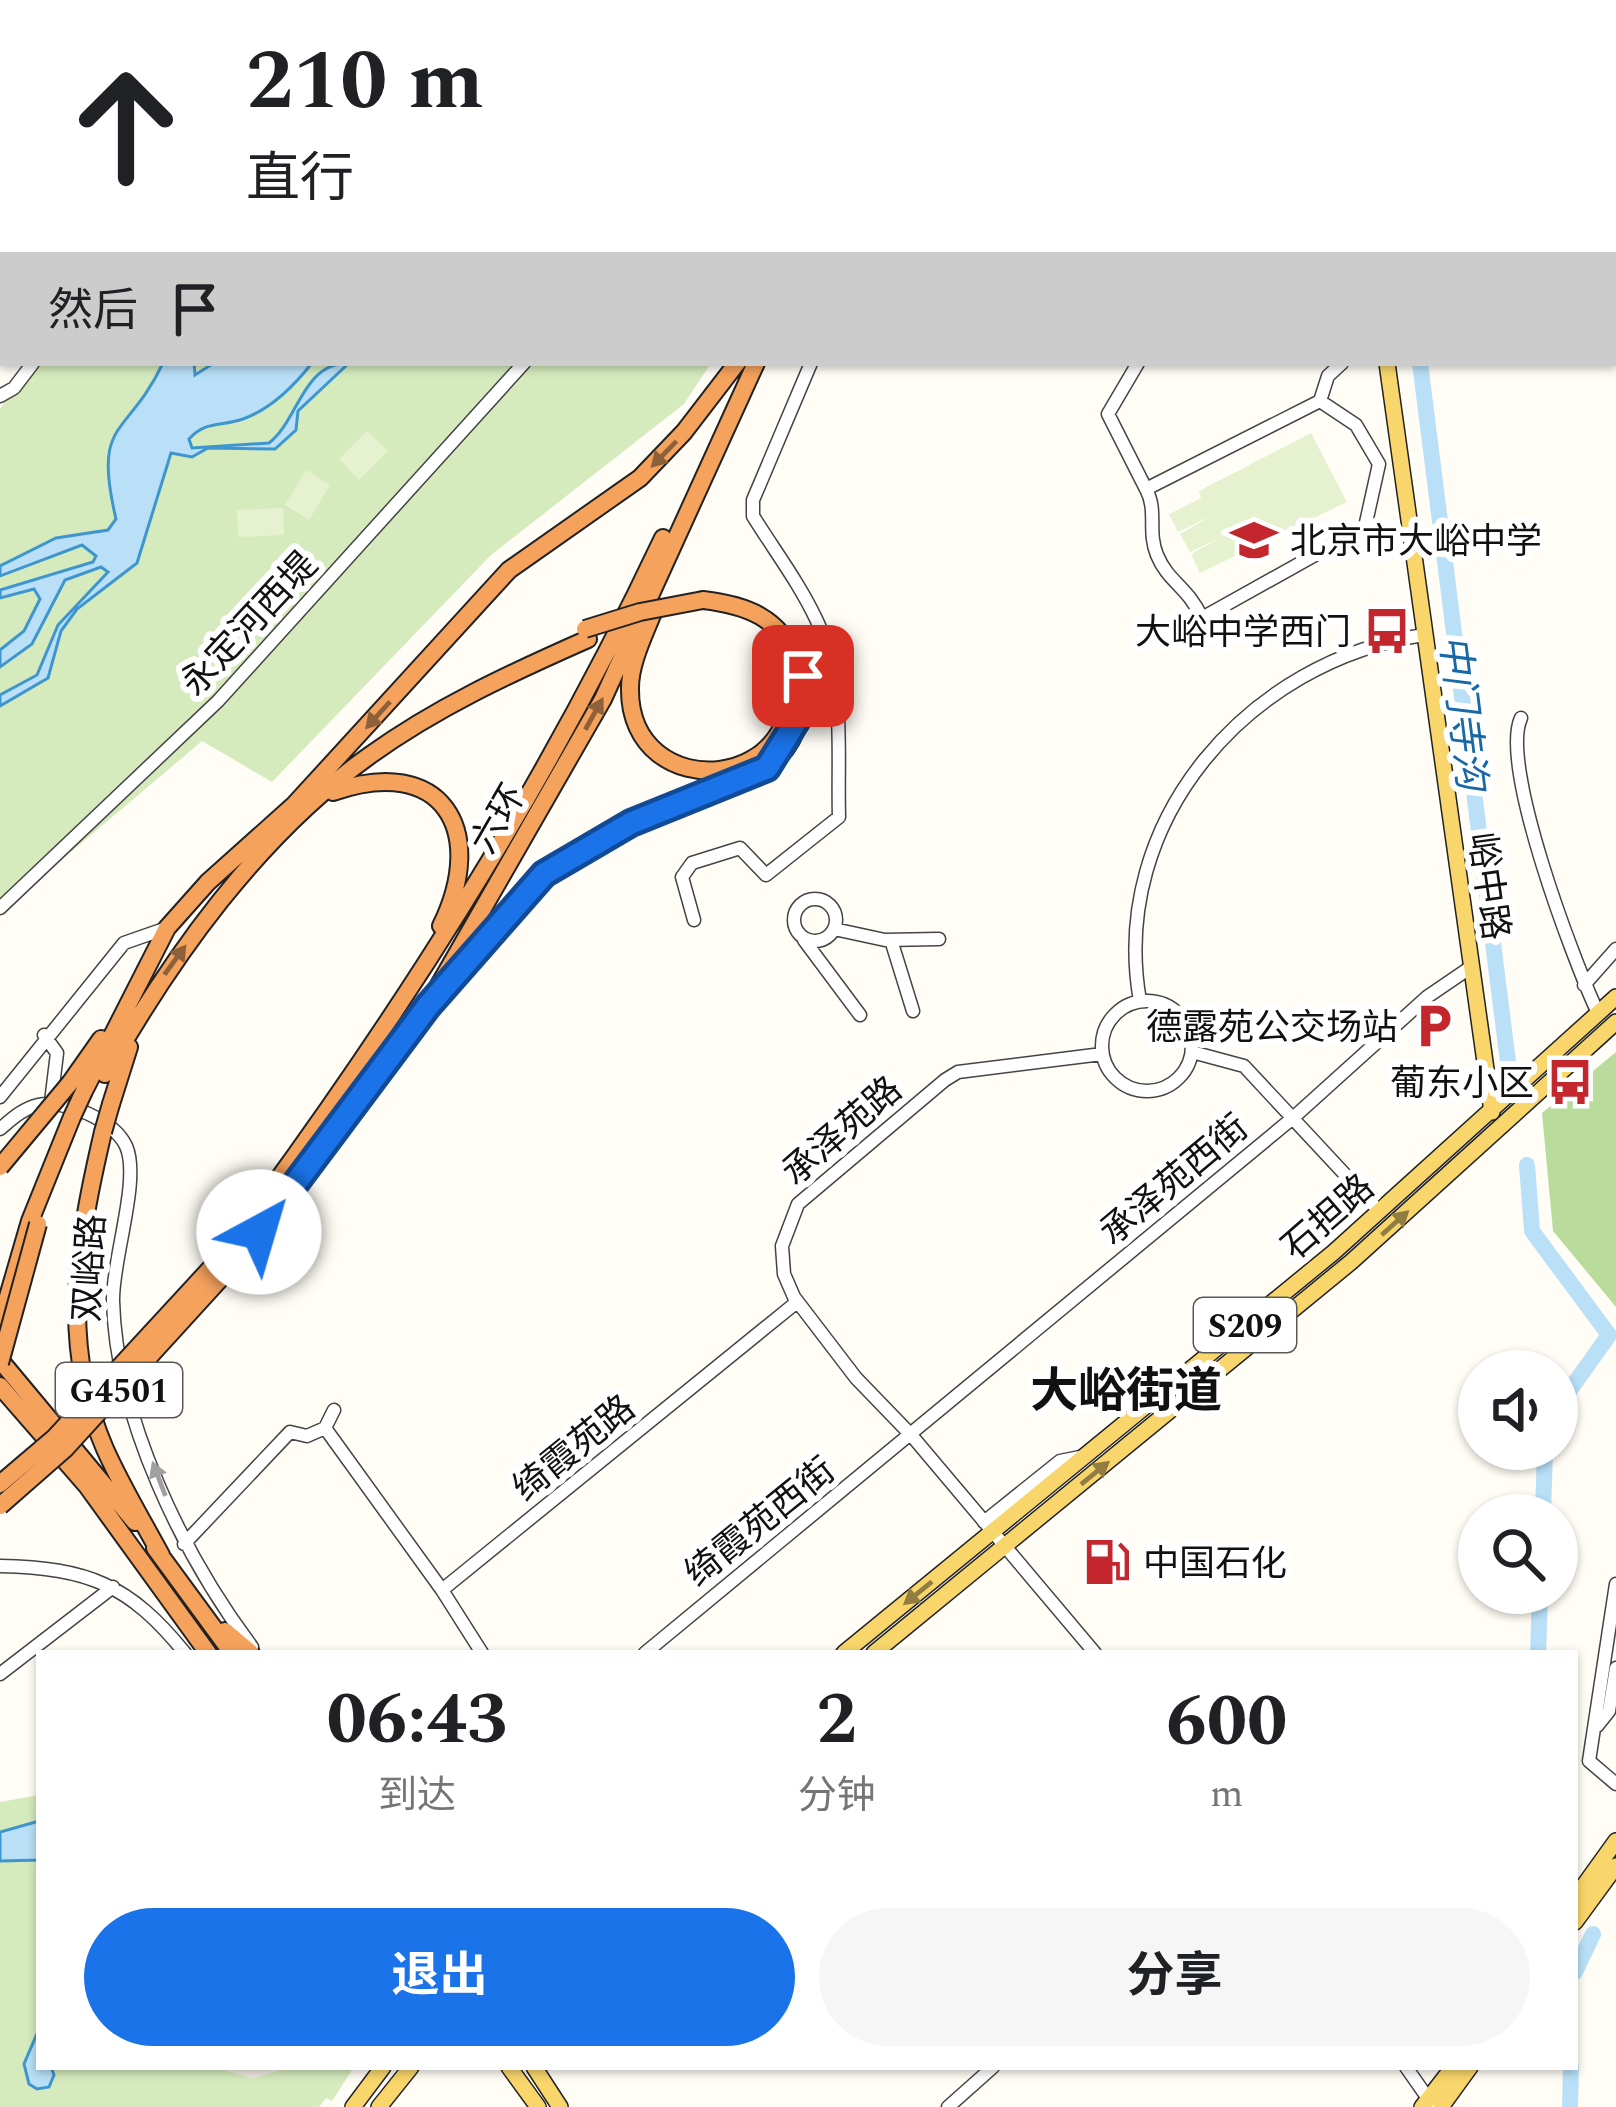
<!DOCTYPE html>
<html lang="zh">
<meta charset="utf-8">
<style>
:root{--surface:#fff;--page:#f6f6f6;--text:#202124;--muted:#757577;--accent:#1a73e8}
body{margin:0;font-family:Spectral,"Noto Sans SC",serif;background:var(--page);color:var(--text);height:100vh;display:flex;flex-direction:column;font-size:45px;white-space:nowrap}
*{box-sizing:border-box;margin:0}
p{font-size:39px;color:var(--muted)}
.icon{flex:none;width:66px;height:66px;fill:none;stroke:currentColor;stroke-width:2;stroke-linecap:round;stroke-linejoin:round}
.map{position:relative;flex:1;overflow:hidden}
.side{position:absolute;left:36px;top:1650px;width:1542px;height:420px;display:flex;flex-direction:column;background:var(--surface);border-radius:0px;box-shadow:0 3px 9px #0004}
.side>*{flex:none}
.hud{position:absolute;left:0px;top:0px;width:1617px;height:366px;box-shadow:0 3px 9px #0004;background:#fff;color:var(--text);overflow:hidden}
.buttons{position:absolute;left:1458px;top:1350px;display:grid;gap:24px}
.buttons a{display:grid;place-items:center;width:120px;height:120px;border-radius:50%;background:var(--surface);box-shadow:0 3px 9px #0004;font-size:60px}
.pin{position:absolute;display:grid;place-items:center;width:102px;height:102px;color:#fff;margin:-51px;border-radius:24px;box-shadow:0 6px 18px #0006}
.me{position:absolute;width:132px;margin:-66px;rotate:39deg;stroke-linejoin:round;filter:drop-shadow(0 0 9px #0008)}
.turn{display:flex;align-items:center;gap:42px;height:252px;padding:0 48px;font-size:54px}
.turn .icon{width:156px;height:156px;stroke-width:2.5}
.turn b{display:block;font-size:84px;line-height:102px}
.then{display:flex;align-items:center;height:114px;padding:0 48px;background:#0003;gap:24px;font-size:45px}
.eta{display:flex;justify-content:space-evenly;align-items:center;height:204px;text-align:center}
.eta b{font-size:72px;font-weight:700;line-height:84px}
.primary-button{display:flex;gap:24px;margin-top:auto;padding:24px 48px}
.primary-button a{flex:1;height:138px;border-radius:72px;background:var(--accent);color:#fff;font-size:48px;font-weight:700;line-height:138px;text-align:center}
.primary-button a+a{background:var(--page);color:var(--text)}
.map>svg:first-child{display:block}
.green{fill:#d5ebbd}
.forest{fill:#b9dc9c}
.pitch{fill:#e6f2cf}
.plaza{fill:#f1ede2}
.water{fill:#b9e0f7;stroke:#3f96cf;stroke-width:3}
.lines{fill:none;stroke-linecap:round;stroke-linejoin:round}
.river{stroke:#b9e0f7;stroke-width:16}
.minor-casing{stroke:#444;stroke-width:15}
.major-casing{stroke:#222;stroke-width:18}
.highway-casing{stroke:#222;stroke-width:20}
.minor{stroke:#fff;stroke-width:12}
.major{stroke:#f9d66b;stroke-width:15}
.highway{stroke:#f5a25d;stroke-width:16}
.highway-bridge-casing{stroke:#222;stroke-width:20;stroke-linecap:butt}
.highway-bridge{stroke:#f5a25d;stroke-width:16}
.oneway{fill:#8e613b}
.oneway2{fill:#917d42}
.oneway3{fill:#a0a0a0}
.route-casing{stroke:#114b97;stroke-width:30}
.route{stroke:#1a73e8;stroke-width:21}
.labels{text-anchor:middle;stroke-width:12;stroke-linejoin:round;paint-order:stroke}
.shield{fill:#fff;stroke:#585858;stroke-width:3}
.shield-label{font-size:33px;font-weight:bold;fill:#111}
.poi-label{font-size:36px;fill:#111;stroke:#fff;text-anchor:end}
.street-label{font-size:36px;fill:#111;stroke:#fff}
.water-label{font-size:39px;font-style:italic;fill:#1768a6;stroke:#fff}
.district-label{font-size:48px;font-weight:bold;fill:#111;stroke:#fff}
</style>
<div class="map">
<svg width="1616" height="2107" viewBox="0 0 1616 2107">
<rect width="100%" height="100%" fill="#fffdf5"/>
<path class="green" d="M293 0H792L291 3Z
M28 363H711L684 404 491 555 272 782 202 741 0 912V409Z
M39 1795V2067H354L332 2101 326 2098 319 2107H0V1802Z"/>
<path class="forest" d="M1616 1052V1307L1553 1231 1542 1113Z"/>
<path class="pitch" d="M367 431 388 451 359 480 339 459Z
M1311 433 1347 502 1200 573 1191 554 1222 537 1190 552 1180 534 1211 516 1178 532 1169 514 1201 498 1199 491Z
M306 470 330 485 309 520 285 505Z
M283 508 284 535 238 537 237 510Z"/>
<path class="plaza" d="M212 2067H292L253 2078Z"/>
<path class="water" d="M163 363H194L195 375 214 363H312C294 386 271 409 243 419 221 427 206 420 189 439L192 448 269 443C299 420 302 363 349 363L298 411 296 430 275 449 208 448 192 457 171 453 137 563 77 609 61 631 48 678 0 706V695L37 675 58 625 108 572 101 567 65 580 32 644 0 667V650L24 631 40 599 34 589 0 598V590L93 562 96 556 82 545 0 576V566L56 538 108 530 116 519C92 418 127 439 163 363Z
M39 1821V1860L0 1861V1832Z
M39 2029V2067H51L54 2075 49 2087 37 2089 29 2084 24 2064Z"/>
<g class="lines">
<path class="river" d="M1290 0 1293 3
M1420 363 1508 1062
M1527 1165 1532 1231 1609 1335 1557 1408
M1543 1515 1545 1449
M1538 1653 1540 1593
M1575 1972 1593 1934
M1570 2107 1571 2067"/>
<defs>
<path id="minor" d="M1326 0 1328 3
M166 3 167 0
M780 3 781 0
M1026 3 1030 0
M1614 237 1616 236
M1138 363 1108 414 1146 489 1320 401 1328 376 1342 363
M0 396 14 388 33 363
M1146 489C1158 511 1147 531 1157 555 1168 582 1188 587 1202 618L1365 527 1379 464 1356 425 1320 401
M1521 718C1499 765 1574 961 1597 1011
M794 920a21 21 0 1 1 42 0a21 21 0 1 1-42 0Z
M0 908 218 701 524 363
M694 920 682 877 692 863 740 848 766 875 839 817C837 752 846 682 817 621 800 584 774 550 753 516V500L811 363
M834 929 885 940 939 939
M804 940 860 1015
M891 940 913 1011
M1584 985 1616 949
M1102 1046a45 45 0 1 1 90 0a45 45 0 1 1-90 0Z
M1140 1001C1108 820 1250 660 1424 635
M44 1035 57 1053 51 1102
M1192 1052 1244 1066 1379 1211
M0 1097 124 943 167 928
M0 1129C12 1119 22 1109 38 1105 65 1099 114 1120 126 1146 141 1179 112 1260 113 1301 116 1418 183 1555 252 1647
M325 1428 442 1590
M984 1522 1060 1461 1085 1456
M184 1544 290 1432 307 1436 325 1428 334 1410
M0 1566C88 1568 129 1584 185 1653
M1616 1584 1589 1761 1616 1784
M482 1653 442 1590 797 1302
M645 1653 1294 1117 1427 997 1471 967
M1095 1653 912 1436 856 1378 794 1297 784 1274 782 1246 798 1204 945 1080 958 1072 1102 1054
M0 1674 113 1587
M1597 1726 1609 1711 1616 1668
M1406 2067 1434 2107
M948 2107 993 2067"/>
<path id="major" d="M1242 0 1245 3
M1364 3 1370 0
M1387 363 1492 1112
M844 1653 1334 1252 1616 997
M874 1653 1351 1262 1616 1022
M1575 1898 1616 1841
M1575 1922 1616 1866
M509 2067 538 2107
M534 2067 560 2107
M353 2107 383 2067
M379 2107 411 2067
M1422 2107 1453 2067
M1441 2107 1470 2067"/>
<path id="highway" d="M910 3 911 0
M925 3 927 0
M655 607C646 632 630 661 630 688 628 809 820 795 786 659
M333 792C442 754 488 830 441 926
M455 973C492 931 526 887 572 855 615 825 667 809 715 790 731 784 753 778 766 768 800 744 811 697 797 661 780 617 746 605 703 600
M105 1074C172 957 257 836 369 756 437 707 511 673 588 639
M70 1083 101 1039
M84 1091 167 928 208 882 294 805 509 570 640 478 684 432 737 363
M111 1104 129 1047
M103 1132C78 1239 59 1344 105 1449 121 1485 142 1520 161 1555
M221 1257C391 1030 542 795 663 538
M231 1267 427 1006 603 699 756 363
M0 1324 30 1221 72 1117
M0 1360 135 1522
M0 1386 87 1486 208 1653
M155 1548 232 1653
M225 1631 251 1653"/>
</defs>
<use href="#minor" class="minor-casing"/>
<use href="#major" class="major-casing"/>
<use href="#highway" class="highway-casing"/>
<use href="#minor" class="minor"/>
<use href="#major" class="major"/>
<use href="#highway" class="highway"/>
<defs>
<path id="highway-bridge" d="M585 629 640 612 703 600
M72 1117 84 1091
M103 1132 111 1104
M0 1167 70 1083
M0 1363 38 1224
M0 1484 55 1437 221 1257
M0 1506 65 1449 231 1267"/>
</defs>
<use href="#highway-bridge" class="highway-bridge-casing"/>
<use href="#highway-bridge" class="highway-bridge"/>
</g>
<defs><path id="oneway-solid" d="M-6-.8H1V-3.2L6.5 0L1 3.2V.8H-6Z" transform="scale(3)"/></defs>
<g class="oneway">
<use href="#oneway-solid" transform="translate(664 454) rotate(134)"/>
<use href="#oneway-solid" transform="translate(594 714) rotate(-61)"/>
<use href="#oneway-solid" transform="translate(378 715) rotate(132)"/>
<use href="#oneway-solid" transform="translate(175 960) rotate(-54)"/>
</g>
<g class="oneway2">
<use href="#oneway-solid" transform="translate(1395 1223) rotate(-42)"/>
<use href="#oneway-solid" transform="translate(1095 1473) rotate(-39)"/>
<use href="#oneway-solid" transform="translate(918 1593) rotate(141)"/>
</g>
<use class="oneway3" href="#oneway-solid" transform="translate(159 1479) rotate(-111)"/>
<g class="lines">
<defs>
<path id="route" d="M259 1232 428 1006 544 874 631 823 767 768 805 707 803 676"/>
</defs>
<use href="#route" class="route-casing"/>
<use href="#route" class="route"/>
</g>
<defs>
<symbol id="school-bare" viewBox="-9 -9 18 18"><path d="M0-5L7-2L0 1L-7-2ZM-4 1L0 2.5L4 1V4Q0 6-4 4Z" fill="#c4262e" stroke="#fff" stroke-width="2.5" paint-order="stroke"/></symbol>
<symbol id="bus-bare" viewBox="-9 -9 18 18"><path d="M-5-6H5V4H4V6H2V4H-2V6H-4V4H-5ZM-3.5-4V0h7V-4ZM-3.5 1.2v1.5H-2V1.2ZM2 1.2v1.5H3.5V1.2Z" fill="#c4262e" stroke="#fff" stroke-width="2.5" paint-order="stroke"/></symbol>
<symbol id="parking-bare" viewBox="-9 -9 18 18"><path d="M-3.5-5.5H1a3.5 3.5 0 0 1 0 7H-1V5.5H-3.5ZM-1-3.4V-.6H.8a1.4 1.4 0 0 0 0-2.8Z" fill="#c4262e" stroke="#fff" stroke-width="2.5" paint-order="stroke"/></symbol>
<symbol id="fuel-bare" viewBox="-9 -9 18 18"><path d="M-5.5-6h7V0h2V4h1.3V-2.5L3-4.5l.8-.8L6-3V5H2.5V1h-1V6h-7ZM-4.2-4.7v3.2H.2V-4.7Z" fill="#c4262e" stroke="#fff" stroke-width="2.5" paint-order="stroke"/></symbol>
</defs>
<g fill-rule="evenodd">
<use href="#school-bare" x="1221" y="507" width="66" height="66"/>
<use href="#bus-bare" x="1354" y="598" width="66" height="66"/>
<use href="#parking-bare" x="1401" y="993" width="66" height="66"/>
<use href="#bus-bare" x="1537" y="1049" width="66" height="66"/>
<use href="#fuel-bare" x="1074" y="1529" width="66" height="66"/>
</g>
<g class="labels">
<g class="shield">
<rect x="1194" y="1298" width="102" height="54" rx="9"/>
<rect x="56" y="1363" width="126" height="54" rx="9"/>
</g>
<g class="shield-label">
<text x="1245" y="1337">S209</text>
<text x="119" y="1402">G4501</text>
</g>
<g class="poi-label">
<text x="1290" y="553" text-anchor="start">北京市大峪中学</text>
<text x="1351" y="644">大峪中学西门</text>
<text x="1398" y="1039">德露苑公交场站</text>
<text x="1534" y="1095">葡东小区</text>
<text x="1143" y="1575" text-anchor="start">中国石化</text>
</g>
<g class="street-label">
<text transform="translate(248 623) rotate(-47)" y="13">永定河西堤</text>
<text transform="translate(497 818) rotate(-60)" y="13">六环</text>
<text transform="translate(1490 886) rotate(82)" y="13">峪中路</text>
<text transform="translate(841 1130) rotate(-41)" y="13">承泽苑路</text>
<text transform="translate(1173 1179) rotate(-40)" y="13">承泽苑西街</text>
<text transform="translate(1327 1216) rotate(-41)" y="13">石担路</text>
<text transform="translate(88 1268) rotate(-87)" y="13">双峪路</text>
<text transform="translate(573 1447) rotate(-39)" y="13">绮霞苑路</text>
<text transform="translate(759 1521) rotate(-39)" y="13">绮霞苑西街</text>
</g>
<g class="water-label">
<text transform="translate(1464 712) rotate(83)" y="14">中门寺沟</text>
</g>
<g class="district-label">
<text x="1126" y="1407">大峪街道</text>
</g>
</g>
</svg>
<div class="buttons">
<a><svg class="icon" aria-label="sound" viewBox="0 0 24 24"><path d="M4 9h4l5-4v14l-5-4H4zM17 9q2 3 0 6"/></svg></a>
<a><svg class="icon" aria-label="search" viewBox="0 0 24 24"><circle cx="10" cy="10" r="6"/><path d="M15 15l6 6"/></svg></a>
</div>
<div class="pin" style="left:803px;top:676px;background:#d93025"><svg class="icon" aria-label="arrive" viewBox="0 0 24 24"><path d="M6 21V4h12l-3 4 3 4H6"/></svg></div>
<svg class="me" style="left:259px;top:1232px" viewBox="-20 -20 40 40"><circle r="19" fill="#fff"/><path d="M0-13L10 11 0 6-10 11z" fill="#1a73e8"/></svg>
<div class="hud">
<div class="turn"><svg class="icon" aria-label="ahead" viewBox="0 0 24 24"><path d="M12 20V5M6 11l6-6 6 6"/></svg><div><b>210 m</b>直行</div></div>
<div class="then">然后<svg class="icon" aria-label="arrive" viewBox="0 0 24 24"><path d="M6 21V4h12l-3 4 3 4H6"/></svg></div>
</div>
<section class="side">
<div class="eta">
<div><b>06:43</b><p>到达</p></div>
<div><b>2</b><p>分钟</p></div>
<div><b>600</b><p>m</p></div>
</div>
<div class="primary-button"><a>退出</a><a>分享</a></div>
</section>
</div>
